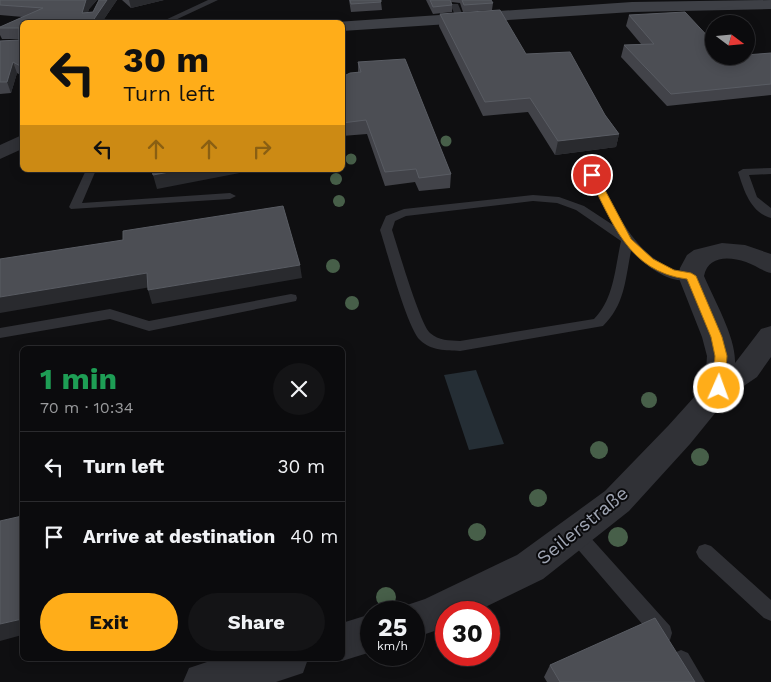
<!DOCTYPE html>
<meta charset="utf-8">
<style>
:root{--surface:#0b0b0d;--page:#141416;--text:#f1f3f6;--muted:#9a9b9d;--line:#2b2b2e;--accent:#ffad19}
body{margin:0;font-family:"Work Sans",sans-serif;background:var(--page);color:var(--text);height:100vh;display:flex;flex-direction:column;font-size:19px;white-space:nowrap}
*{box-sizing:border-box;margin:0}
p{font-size:16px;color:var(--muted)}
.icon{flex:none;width:28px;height:28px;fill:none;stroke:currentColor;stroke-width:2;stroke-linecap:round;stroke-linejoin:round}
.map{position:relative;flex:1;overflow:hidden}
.drawer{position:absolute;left:20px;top:346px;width:325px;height:315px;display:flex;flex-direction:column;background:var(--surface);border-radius:8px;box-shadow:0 2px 12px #0003,0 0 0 1px var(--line)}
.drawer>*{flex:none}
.banner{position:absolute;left:20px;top:20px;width:325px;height:152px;border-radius:8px;box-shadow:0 2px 12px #0003,0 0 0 1px var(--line);background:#ffad19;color:#111;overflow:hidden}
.needle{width:32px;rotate:106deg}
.controls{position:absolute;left:705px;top:15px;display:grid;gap:10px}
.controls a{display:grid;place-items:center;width:50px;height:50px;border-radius:50%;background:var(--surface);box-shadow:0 2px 12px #0003,0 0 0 1px var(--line);font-size:25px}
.speed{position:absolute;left:360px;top:601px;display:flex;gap:10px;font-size:25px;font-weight:700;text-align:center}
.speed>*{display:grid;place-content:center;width:65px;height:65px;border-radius:50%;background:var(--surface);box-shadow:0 2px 12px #0003,0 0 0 1px var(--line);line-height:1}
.speed small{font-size:12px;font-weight:400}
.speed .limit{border:8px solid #d22;background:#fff;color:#111}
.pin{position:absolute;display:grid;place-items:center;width:42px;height:42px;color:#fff;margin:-21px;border:2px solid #fff;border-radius:50%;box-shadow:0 1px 5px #0007}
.me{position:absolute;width:55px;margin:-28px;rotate:2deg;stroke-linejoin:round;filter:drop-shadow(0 0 4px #0008)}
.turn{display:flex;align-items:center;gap:18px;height:105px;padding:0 20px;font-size:22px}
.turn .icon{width:65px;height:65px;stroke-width:2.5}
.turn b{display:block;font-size:35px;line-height:42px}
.lanes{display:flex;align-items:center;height:48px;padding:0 20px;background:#0003;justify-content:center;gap:25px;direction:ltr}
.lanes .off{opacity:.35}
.round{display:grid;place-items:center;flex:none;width:52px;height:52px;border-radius:26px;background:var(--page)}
.overview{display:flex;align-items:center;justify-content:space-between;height:85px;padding:0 20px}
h1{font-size:30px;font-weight:700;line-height:38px;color:#1e9e55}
.action{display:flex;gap:10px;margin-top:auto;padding:10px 20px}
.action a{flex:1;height:58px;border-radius:30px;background:var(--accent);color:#111;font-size:20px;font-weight:700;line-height:58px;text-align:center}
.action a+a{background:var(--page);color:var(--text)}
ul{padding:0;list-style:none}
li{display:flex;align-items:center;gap:15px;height:70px;padding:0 20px;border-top:1px solid var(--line)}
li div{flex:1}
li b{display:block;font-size:19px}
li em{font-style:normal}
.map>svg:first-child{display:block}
.water{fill:#252e35}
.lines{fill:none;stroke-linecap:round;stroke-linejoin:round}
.lane{fill:#303136;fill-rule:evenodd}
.street{fill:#303136;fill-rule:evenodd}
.secondary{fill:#3e4046;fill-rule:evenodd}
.tree{fill:#475f49}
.wall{fill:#424349}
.shaded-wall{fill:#292a2e}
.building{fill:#4c4e54;stroke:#595c63}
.route{fill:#ffad19;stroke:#a67010}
.labels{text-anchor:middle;stroke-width:4;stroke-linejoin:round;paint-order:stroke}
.near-street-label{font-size:19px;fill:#9fa5b3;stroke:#0a0a0c}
</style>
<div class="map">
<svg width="771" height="682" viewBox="0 0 771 682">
<rect width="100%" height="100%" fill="#0f0f11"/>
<path class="water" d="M476 370 504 444 469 450 444 375Z"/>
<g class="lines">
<path class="lane" d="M208 0H218L171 22H161Z
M452 4H458L464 18 463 20H457L451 6Z
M584 156 589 159C611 198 628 250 672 269 679 272 688 271 695 273L697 276 695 279C671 286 647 267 631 251 625 281 625 304 603 326L460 351C446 350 431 351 420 340 407 328 387 251 380 230L386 216 404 209 533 195 559 197 584 206 613 225 579 159ZM533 201 557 203 576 210 621 241C615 268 614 299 594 319L460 341C449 340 439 341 430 333 420 324 398 248 392 230L395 221 406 216Z
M771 168V174L749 175 757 197 771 208V218C750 212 744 190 738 172L743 169Z
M86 170H96L82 203 230 193 236 196 230 199 71 209 69 207Z
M291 294 296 295 297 298 296 301 149 331 110 319 0 338V328L110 309 149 321Z
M575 525 581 527 670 626 672 633 670 640 663 642 656 640 569 539 566 533 569 527Z
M705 544 711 546 771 600V621L764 618 699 558 696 552 699 546Z
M681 650 688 653 705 682H684L671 660 674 653Z"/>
<path class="street" d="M22 135V149L0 159V145Z
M722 243 745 245 771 254V273C762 271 755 265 746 262 728 256 708 256 704 276 714 300 736 337 735 363L761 329 771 326V357L757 377 729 396 690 444 629 511 543 579 475 612H446V627L414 638V612H398L401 607 425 599 517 555 605 491 668 426 705 385 707 356 702 337 678 276 680 268 687 255 694 250Z
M371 614V652L342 661 336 659H342V623Z
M216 659H308L303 673 276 682H183L189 668Z"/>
<path class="secondary" d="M771 0V9L632 12 342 31V22H336L632 2Z"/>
</g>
<g class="tree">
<circle cx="446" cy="141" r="5.5"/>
<circle cx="351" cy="159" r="5.5"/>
<circle cx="336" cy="179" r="6"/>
<circle cx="339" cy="201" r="6"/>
<circle cx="333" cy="266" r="7"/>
<circle cx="352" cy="303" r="7"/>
<circle cx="649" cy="400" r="8"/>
<circle cx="599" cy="450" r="9"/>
<circle cx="700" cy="457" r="9"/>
<circle cx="538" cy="498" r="9"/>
<circle cx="477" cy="532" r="9"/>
<circle cx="618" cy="537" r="10"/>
<circle cx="386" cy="597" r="10"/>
</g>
<path class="wall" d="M0 0H97L89 9 88 12H93L99 0H117L102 22H22V76L17 73 11 93 0 94V41L19 40V39H2L0 35V27L23 17 0 15Z
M122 0H164L131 8Z
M349 0H381V2L382 10 351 12Z
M426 0H491L493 3 492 10 463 12 460 3 452 2 451 3 452 5V12L433 14Z
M440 14 526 54 605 115 619 134 616 147 555 155 528 112 483 116 439 26Z
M629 15 714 56H746L771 53V95L667 106 621 57 624 45 641 44 626 26Z
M358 62 451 174 450 188 419 191 415 182 385 186 367 134 342 136V77L358 72Z
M550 665 695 682H547L544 677Z"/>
<path class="shaded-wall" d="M86 0H97L89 9 85 22 82 13Z
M107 0H117L102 22H92Z
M129 0H164L131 8Z
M13 62 17 73 11 93 7 82Z
M619 134 616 147 555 155 558 141Z
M180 170H255L157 189 153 175Z
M300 265 302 278 152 304 148 290Z
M147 273 151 287 0 313V297Z
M22 619V635L0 641V624Z"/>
<path class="building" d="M0 0H86L82 13 93 12 99 0H107L92 22H22V67L13 62 7 82H0V41L19 40V28H0V27L43 8 0 5Z
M350 0H381V2L351 4Z
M430 0H450L452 5 433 7Z
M462 0H491L493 3 464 5Z
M500 10 526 54 570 52 605 115 619 134 558 141 530 98 485 102 440 14Z
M685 12 714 43V56H746V55L771 53V84L671 94 624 45 654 44 629 15Z
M405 59 451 174 419 178 416 169 385 172 366 120 342 123V77L350 73 361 72 358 62Z
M152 170H180L153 175Z
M283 206 300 265 148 290 147 273 0 297V259L123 240V231Z
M22 516V619L0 624V521Z
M655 618 695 682H560L550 665Z"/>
<path class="route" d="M592 172 597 175 631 239 653 259 674 270 691 273 696 276 722 337 727 356 724 392H715L713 388 715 356 711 337 687 279C628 272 612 221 588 175Z"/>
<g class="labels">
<g class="near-street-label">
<text transform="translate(582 525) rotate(-39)" y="7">Seilerstraße</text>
</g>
</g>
</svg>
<div class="controls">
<a><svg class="needle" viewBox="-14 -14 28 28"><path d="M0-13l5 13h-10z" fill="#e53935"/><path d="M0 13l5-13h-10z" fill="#9a9b9d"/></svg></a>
</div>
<div class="speed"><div>25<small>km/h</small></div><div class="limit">30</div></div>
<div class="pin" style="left:592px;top:175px;background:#d93025"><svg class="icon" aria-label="arrive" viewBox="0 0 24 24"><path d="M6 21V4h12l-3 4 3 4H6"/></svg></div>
<svg class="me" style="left:719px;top:388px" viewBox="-20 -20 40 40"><circle r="17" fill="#ffad19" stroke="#fff" stroke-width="3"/><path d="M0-11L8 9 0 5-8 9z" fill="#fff"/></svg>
<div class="banner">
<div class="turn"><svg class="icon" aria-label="left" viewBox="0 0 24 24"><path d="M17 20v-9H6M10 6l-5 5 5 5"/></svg><div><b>30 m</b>Turn left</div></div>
<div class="lanes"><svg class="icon" aria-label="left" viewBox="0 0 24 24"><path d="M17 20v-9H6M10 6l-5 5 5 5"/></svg><svg class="icon off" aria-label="ahead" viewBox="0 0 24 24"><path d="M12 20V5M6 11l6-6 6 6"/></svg><svg class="icon off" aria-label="ahead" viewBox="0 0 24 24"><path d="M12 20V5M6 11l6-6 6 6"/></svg><svg class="icon off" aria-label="right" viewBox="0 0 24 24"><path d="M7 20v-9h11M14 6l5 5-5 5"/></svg></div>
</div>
<section class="drawer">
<div class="overview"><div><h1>1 min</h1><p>70 m · 10:34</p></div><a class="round"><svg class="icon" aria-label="close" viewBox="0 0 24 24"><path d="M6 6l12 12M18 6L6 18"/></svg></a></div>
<ul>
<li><svg class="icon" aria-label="left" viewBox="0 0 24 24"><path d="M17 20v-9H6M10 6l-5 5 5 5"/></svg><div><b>Turn left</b></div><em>30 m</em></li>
<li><svg class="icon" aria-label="arrive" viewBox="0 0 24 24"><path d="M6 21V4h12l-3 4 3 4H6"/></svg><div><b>Arrive at destination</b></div><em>40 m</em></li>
</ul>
<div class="action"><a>Exit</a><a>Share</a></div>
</section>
</div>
